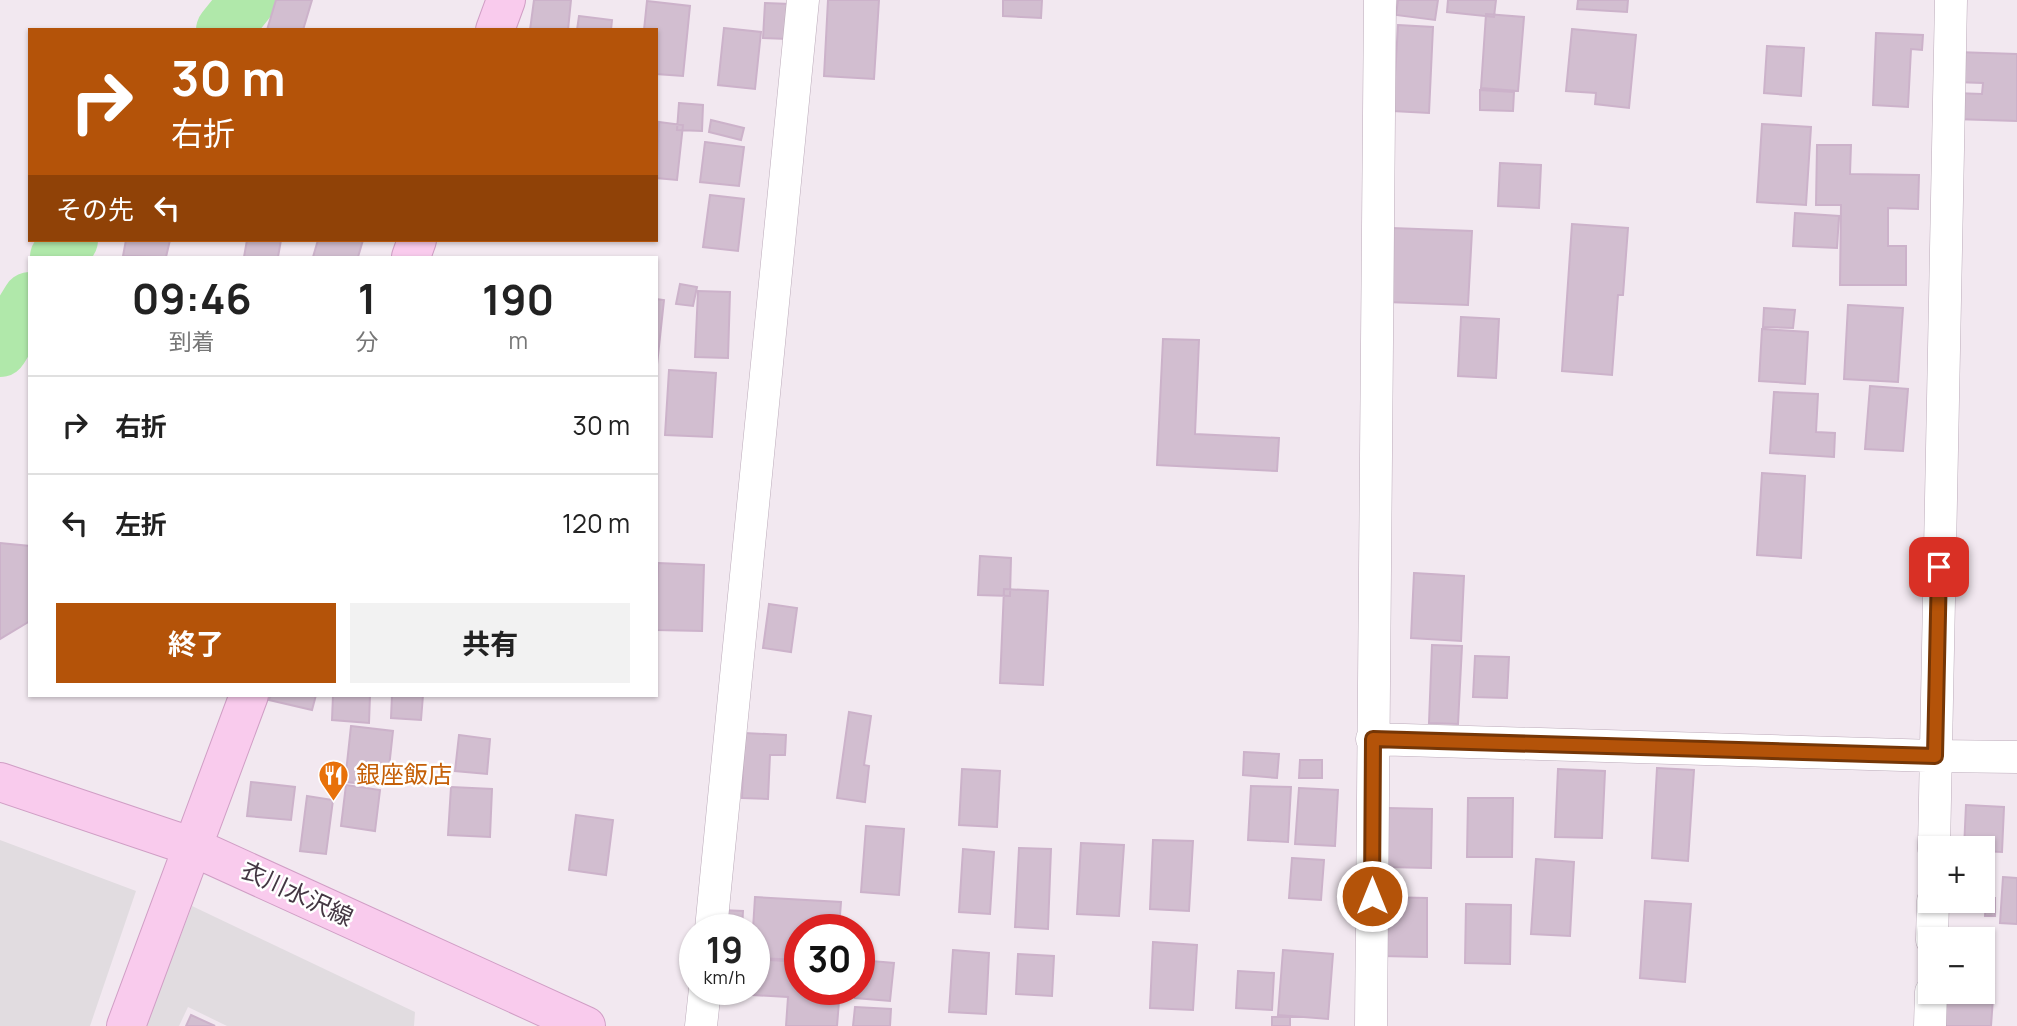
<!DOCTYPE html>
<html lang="ja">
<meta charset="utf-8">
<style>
:root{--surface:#fff;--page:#f2f2f2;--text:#222;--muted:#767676;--line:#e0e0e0;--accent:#b45309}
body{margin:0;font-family:Manrope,"Noto Sans JP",sans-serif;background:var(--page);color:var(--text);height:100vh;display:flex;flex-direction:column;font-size:26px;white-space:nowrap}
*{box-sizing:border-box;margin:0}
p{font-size:23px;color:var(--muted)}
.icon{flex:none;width:38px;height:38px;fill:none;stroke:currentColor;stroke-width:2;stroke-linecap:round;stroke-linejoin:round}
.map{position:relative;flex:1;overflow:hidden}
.drawer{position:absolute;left:28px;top:256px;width:630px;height:441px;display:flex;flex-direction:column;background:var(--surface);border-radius:0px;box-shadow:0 2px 5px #0004}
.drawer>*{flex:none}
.hud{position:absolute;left:28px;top:28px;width:630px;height:214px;border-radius:0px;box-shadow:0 2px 5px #0004;background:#b45309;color:#fff;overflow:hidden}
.buttons{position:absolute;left:1918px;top:836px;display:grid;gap:14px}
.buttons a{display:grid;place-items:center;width:77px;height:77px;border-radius:0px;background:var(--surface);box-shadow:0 2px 5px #0004;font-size:35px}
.speed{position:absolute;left:679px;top:914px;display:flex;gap:14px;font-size:35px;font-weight:700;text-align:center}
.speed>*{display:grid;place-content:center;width:91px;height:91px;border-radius:50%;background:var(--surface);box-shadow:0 2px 5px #0004;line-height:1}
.speed small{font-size:18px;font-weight:400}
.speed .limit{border:10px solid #d22;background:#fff;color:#111}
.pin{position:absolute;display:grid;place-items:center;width:60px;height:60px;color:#fff;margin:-30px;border-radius:14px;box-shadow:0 4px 10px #0006}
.me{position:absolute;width:77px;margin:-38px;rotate:0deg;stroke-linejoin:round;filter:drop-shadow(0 0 5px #0008)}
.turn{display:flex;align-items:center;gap:24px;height:147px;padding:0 28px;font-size:32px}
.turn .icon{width:91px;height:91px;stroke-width:2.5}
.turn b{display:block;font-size:49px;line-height:60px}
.then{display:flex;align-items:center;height:66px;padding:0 28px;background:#0003;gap:14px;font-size:26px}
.eta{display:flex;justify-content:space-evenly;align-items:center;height:119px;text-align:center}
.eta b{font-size:42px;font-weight:700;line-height:49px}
.button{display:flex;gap:14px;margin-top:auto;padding:14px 28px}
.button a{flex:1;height:80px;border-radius:0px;background:var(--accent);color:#fff;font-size:28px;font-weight:700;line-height:80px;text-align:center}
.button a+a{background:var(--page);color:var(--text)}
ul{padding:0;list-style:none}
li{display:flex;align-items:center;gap:21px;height:98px;padding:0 28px;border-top:2px solid var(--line)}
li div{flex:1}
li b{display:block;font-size:26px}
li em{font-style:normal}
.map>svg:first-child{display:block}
.parking{fill:#e1dce0}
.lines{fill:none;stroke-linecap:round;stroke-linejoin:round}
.river{stroke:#b0e8aa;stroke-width:56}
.building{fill:#d2bed0;stroke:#ccb2ca;stroke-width:2}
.street-casing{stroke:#bcabba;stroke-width:33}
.secondary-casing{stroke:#d09ec5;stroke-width:40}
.street{stroke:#fff;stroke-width:32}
.secondary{stroke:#f9cbed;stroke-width:38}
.route-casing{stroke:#753606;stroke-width:18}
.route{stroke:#b45309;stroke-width:12}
.labels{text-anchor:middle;stroke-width:5;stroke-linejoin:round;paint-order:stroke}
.food-label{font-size:24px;fill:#c56008;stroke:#fff;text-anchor:start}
.street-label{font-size:24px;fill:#443743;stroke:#fff}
</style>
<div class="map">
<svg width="2017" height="1026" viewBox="0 0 2017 1026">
<rect width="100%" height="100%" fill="#f2e8f0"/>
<path class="parking" d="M0 840 136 891 90 1026H0Z
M192 906 415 1012 414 1026H227L188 1007 179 1026H146Z"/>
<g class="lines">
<path class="river" d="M224 30 248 0
M58 257 70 240
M0 349 30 300"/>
</g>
<path class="building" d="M276 0H312L303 30H267Z
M534 0H571L568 30H530Z
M828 0H879L874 79 824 76Z
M1003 0H1042L1041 18 1003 16Z
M1398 0H1438L1435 20 1396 15Z
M1448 0H1496L1494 17 1447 12Z
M1578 0H1628L1627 12 1577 9Z
M647 1 690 6 683 76 656 74V30H644Z
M765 3 790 4 788 39 763 38Z
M1486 14 1524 17 1518 91 1481 88Z
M579 16 612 20 611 30H577Z
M1398 25 1433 27 1429 113 1393 111Z
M724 28 761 32 755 89 718 85Z
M1572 29 1636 35 1629 108 1595 104 1596 93 1566 91Z
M1876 33 1923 35 1922 50 1911 49 1908 107 1873 105Z
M1767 46 1804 48 1801 96 1764 93Z
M1956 52 2017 54V121L1954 119 1955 93 1982 94 1983 83 1955 82Z
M1480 90 1514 92 1513 111 1480 110Z
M679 103 703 105 702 131 677 130Z
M711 120 744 128 741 140 709 132Z
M659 122 683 125 677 180 656 178Z
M1762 124 1811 127 1806 205 1757 202Z
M705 142 744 147 739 186 700 182Z
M1817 145H1851L1850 174 1919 175 1918 209 1888 208V246H1906V285H1840L1841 205H1816Z
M1500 163 1541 165 1539 208 1498 206Z
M710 195 744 199 738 251 703 247Z
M1795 213 1839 216 1837 248 1793 246Z
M1572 224 1628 228 1623 295H1618L1612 375 1562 371Z
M1391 228 1472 231 1468 305 1387 302Z
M126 240H170L166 257 123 256Z
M247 240H281L278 257H244Z
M318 240H363L358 257H313Z
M680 284 697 287 693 306 676 304Z
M698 291 730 292 728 358 695 357Z
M656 299 664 300 656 374Z
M1848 305 1903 308 1898 382 1844 379Z
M1764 308 1795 310 1793 328 1763 327Z
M1461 317 1499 319 1496 378 1458 376Z
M1762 329 1808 332 1805 384 1759 381Z
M1163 339 1199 340 1195 434 1279 438 1277 471 1157 465Z
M669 370 716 373 712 437 665 435Z
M1870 386 1908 389 1903 451 1865 449Z
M1774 392 1818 394 1816 432 1835 433 1834 457 1770 453Z
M1762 473 1805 476 1801 558 1757 555Z
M0 543 30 546V621L0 639Z
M980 556 1011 558 1010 596 978 595Z
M658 563 704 565 702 631 656 630Z
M1414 573 1464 576 1461 641 1411 638Z
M1004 589 1048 591 1043 685 1000 683Z
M769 604 797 608 791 652 763 648Z
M1432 645 1462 646 1458 724 1429 723Z
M1475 656 1509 657 1507 698 1473 697Z
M271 695H316L312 710 269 700Z
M333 695H370L369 723 332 720Z
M392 695H423L421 720 391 718Z
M849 712 871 716 864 765 869 766 865 802 837 798Z
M351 726 393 731 387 786 345 782Z
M744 733 786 735 785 755H770L768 799 742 798Z
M459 735 490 739 487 774 455 771Z
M1244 752 1279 754 1277 778 1243 775Z
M1300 760H1322V778H1299Z
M1657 768 1694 770 1688 861 1652 858Z
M962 769 1000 771 997 827 959 825Z
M1558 769 1605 771 1602 838 1555 837Z
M251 782 295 787 291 820 247 816Z
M346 785 380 790 375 831 341 826Z
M1251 786 1291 787 1288 842 1248 840Z
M451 787 492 789 490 837 448 835Z
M1299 788 1338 790 1335 846 1295 844Z
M307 796 333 800 326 854 300 851Z
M1468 798H1513L1512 857H1467Z
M1966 805 2004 807 2002 852 1983 851V849H1964Z
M1387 808 1432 809 1431 868 1386 867Z
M576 815 613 820 606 875 569 870Z
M866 826 904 829 899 895 861 892Z
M1153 840 1193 841 1189 911 1150 909Z
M1081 843 1124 845 1119 916 1077 914Z
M1019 848 1051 849 1048 929 1015 927Z
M963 849 994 852 990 914 959 912Z
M1292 858 1324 860 1321 900 1289 898Z
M1536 859 1574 862 1570 936 1531 934Z
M2003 877 2017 878V924L2000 923Z
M755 897 841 902 839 929H800V960L754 958 753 929Z
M1382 897 1427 898V957L1382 956Z
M1986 898H1995V916H1985Z
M1645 901 1691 904 1685 982 1640 978Z
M1466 904 1511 905 1510 964 1465 963Z
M720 910 743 911 742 929H719Z
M1153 942 1197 945 1193 1010 1150 1008Z
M953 950 989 953 986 1014 949 1012Z
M1283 950 1333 954 1328 1019 1278 1015Z
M1018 954 1054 956 1052 996 1016 994Z
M755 959 800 962V989H840L837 1026H786L788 997 753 995Z
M859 960 894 963 890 1001 855 998V989H859Z
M1238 971 1274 973 1272 1010 1236 1008Z
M1983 984H1994L1991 1026H1944L1946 992H1983Z
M855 1007 891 1009 890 1026H853Z
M191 1015 215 1026H186Z
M1272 1017H1290V1026H1272Z"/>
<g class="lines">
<defs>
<path id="street" d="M1372 739 1935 756 2017 757
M1934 849 1951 0
M711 929 803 0
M1932 940 1933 901
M701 1026 705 989
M1371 1026 1380 0
M1930 1026 1931 992"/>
<path id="secondary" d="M495 30 506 0
M411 257 417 240
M0 782 193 847 586 1026
M126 1026 249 695"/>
</defs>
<use href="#street" class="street-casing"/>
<use href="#secondary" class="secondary-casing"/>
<use href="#street" class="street"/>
<use href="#secondary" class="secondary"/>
</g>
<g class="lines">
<defs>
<path id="route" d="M1372 896 1373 739 1935 756 1939 567"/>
</defs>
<use href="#route" class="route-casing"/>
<use href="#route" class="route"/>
</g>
<defs>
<symbol id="restaurant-pin" viewBox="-11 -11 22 30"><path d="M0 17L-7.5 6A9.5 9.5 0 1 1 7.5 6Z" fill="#e8710a" stroke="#fff"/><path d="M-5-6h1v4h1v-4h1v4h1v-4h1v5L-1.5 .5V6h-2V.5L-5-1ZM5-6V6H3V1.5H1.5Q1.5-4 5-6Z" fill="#fff"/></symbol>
</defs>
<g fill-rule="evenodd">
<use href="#restaurant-pin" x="316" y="758" width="35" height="47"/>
</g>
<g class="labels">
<g class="food-label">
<text x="356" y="783">銀座飯店</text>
</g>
<g class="street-label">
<text transform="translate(297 894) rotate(25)" y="8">衣川水沢線</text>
</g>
</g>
</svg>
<div class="buttons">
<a>+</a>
<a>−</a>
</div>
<div class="speed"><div>19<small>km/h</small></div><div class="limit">30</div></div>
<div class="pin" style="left:1939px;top:567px;background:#d93025"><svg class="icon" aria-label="arrive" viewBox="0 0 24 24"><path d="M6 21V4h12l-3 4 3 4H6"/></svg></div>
<svg class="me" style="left:1372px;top:896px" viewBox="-20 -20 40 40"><circle r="17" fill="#b45309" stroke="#fff" stroke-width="3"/><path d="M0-11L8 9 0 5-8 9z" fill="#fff"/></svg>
<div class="hud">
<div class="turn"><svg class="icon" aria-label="right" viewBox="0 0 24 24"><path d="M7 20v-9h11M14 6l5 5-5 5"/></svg><div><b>30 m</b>右折</div></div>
<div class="then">その先<svg class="icon" aria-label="left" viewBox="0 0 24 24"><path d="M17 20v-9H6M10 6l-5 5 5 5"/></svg></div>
</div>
<section class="drawer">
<div class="eta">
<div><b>09:46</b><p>到着</p></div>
<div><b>1</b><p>分</p></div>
<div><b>190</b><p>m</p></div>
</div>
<ul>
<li><svg class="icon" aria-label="right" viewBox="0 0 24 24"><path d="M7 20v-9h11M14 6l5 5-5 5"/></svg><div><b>右折</b></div><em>30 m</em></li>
<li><svg class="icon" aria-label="left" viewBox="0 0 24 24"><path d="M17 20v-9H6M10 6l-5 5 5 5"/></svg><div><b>左折</b></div><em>120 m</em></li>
</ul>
<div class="button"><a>終了</a><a>共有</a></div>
</section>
</div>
